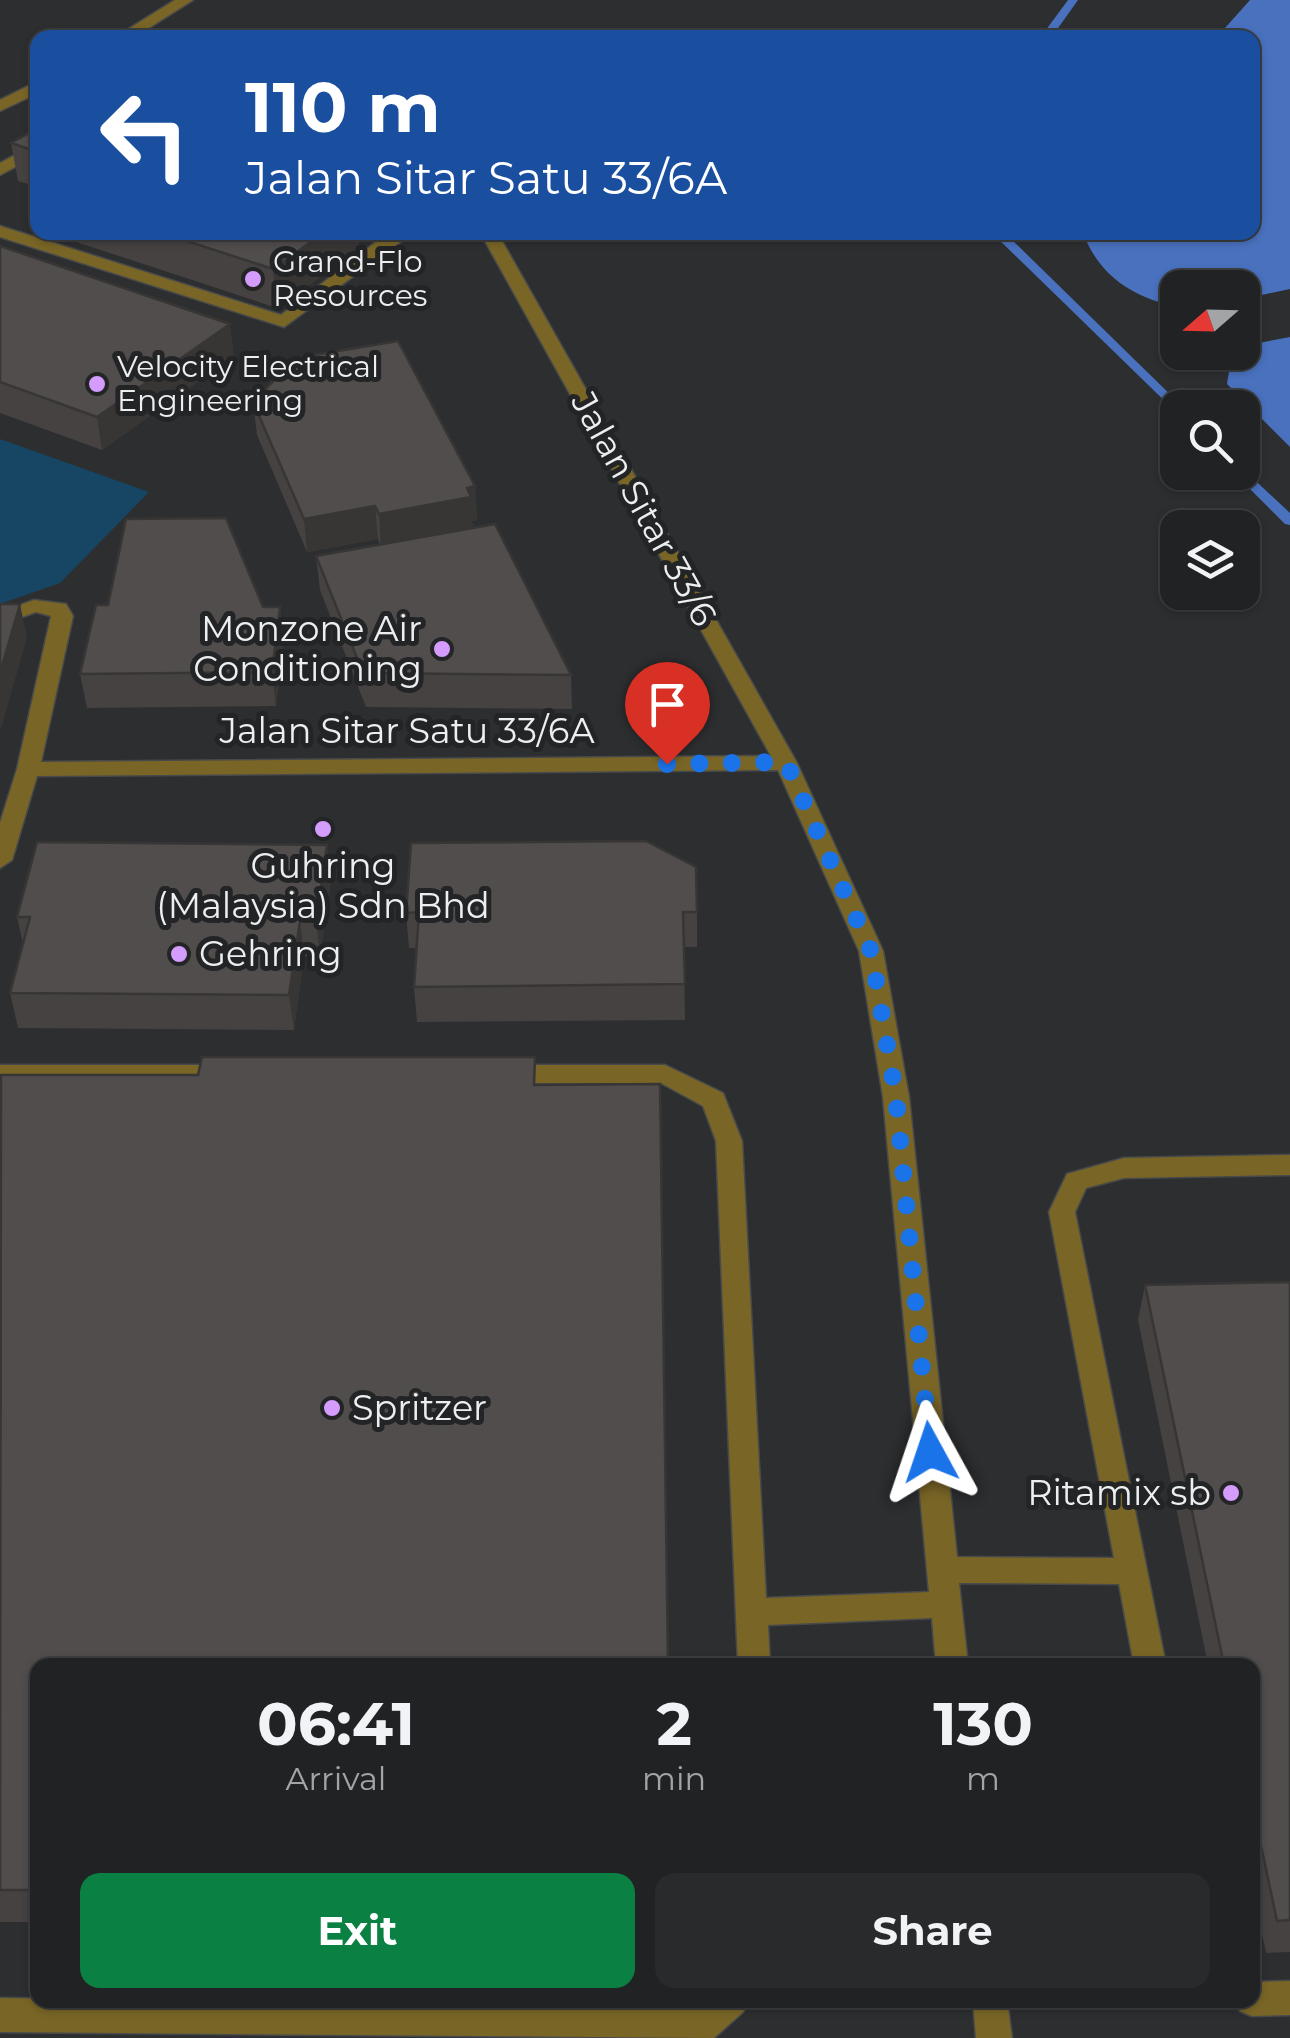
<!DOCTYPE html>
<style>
:root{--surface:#212224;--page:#292a2c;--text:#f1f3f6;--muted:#a2a4a6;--line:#3e3f41;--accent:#0b8043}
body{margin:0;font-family:Montserrat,sans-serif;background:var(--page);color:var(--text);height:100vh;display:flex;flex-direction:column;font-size:38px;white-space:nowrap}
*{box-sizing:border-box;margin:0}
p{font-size:32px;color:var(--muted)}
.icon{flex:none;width:55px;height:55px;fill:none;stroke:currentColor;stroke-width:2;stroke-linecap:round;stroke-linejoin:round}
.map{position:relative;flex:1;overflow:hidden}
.details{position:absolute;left:30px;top:1658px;width:1230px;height:350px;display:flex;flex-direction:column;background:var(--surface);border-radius:20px;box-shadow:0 2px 8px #0004,0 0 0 2px var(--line)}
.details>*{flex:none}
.hud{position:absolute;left:30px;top:30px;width:1230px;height:210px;border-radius:20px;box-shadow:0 2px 8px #0004,0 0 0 2px var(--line);background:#1a4fa0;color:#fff;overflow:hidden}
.needle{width:65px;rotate:250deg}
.controls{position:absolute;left:1160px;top:270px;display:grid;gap:20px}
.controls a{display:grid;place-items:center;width:100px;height:100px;border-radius:20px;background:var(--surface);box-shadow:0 2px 8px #0004,0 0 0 2px var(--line);font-size:50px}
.pin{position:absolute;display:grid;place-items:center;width:85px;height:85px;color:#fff;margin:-102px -42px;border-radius:50% 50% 50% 0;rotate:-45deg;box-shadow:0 0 10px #0007}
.pin .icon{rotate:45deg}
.me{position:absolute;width:110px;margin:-55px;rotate:355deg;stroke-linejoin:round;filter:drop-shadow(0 0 8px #0008)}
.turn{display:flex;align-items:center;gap:35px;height:210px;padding:0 50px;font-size:45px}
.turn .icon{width:130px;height:130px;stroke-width:2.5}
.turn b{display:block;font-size:70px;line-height:85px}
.eta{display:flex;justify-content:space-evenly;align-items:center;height:170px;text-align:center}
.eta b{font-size:60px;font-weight:700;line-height:70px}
.cta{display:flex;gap:20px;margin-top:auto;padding:20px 50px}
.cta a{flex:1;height:115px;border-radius:20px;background:var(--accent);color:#fff;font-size:40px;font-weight:700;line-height:115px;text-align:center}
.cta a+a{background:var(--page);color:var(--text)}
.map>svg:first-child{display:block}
.green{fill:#164663}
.water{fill:#4971be}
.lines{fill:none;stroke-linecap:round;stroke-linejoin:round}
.stream{fill:#4971be;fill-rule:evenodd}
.minor-casing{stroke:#47494b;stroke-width:3}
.minor{fill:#796526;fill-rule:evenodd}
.wall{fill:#454241}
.shaded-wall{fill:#383635}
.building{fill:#504d4c;stroke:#383635;stroke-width:2.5}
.route{stroke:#1a73e8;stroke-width:18;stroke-dasharray:0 32.4}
.poi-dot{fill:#d39cfd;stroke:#222426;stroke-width:4}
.labels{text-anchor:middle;stroke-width:10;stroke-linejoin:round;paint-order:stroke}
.far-poi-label{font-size:30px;fill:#eceeef;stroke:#222426;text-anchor:start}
.street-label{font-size:35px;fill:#eceeef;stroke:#222426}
.poi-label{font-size:35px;fill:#eceeef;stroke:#222426;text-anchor:end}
</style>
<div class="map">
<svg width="1290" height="2038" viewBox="0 0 1290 2038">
<rect width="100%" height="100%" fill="#2c2e30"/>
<path class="green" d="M0 439 149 492 60 583 0 604Z"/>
<path class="water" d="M1250 0H1290V289L1243 299 1242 288H1178L1177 307C1133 297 1100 277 1083 233L1252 232V38L1217 37Z
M1290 337V447L1227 384 1232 353 1242 352 1243 346Z"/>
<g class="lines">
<path class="stream" d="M1068 0H1078L1051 38H1040Z
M991 232H1004L1183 407 1178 408V414Z
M1242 468 1290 513V525L1285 524 1233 472H1242Z"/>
<defs>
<path id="minor" d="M175 0H193L133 38H114Z
M38 81V93L0 111V100Z
M38 143V155L0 175V163Z
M0 226 281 315 389 232 411 234 284 327 0 237Z
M480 232H497L797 763 883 951 909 1097 957 1557 1114 1558 1049 1212 1067 1174 1124 1158 1290 1155V1175L1124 1178 1086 1188 1075 1212 1166 1665H1134L1119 1584 959 1583 968 1665H936L932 1618 768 1625 770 1665H738L716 1141 703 1106 661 1083H505L496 1080 492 1074 496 1068 505 1065H665L723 1093 742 1141 766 1598 929 1592 883 1097 859 951 778 770 37 776 12 860 0 868V823L17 769 51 616 36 612 0 625V612L34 600 66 604 73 616 41 762 771 756Z
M0 1065H230L239 1068 243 1074 239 1080 230 1083H0Z
M1290 1981V2015L1252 2016 1240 2011 1235 2000H1252V1982Z
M0 1998 700 2007 707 2000H748L743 2012 714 2038 0 2032Z
M973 2000H1007L1012 2038H976Z"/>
</defs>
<use href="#minor" class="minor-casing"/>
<use href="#minor" class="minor"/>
</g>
<path class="wall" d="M38 128V187L18 181 11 143Z
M357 232 359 250 277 308 46 232Z
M0 246 234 356 102 450 0 413Z
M253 402 475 486 477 520 472 521 473 528 571 675 572 709 366 707 320 590 316 556 380 545 378 539 307 552 257 435Z
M284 641 276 706 87 708 80 674Z
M327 845 331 880 320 956H304L294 1030 18 1028 10 993 23 944 17 917Z
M697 912V947H684L685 1020 417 1022 414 987 416 948H409L406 913Z
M0 1080 536 1085 38 1665V1922H0Z
M1290 1282V1952L1266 1953 1252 1887V1665H1208L1138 1320 1145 1285Z"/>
<path class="shaded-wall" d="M325 232H357L359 250 277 308 273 269Z
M230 324 234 356 102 450 97 417Z
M475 486 477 520 472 521 473 531 381 548 379 514Z
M375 506 378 539 307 552 304 519Z
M20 604 27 638 0 732V673Z
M280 607 284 641 276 706 272 672Z
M327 845 331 880 320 956 316 921Z
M300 921 304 956 294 1030 289 995Z"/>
<path class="building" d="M38 128V152L11 143Z
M159 232H325L273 269Z
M0 246 230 324 97 417 0 382Z
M398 341 475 486 467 488 471 497 379 514 375 506 304 519 253 402 296 358Z
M226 518 263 607H280L272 672 80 674 96 605H108L126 519Z
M495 524 571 675 363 673 316 556Z
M0 604H20L0 673Z
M646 841 696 867 697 912H683L685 984 414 987 419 912 406 913 411 843Z
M37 842 327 845 316 921H300L289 995 10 993 30 917H17Z
M202 1057H535L534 1085 660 1084 668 1665H38V1890H0L1 1075H198Z
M1290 1282V1920L1277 1921 1252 1803V1665H1224L1145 1285Z"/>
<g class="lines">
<path class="route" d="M667 764 786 762 871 951 896 1097 930 1452"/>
</g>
<g class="poi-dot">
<circle cx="253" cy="279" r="10"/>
<circle cx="97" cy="384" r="10"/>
<circle cx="442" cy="649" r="10"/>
<circle cx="323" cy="829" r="10"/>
<circle cx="179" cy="954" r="10"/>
<circle cx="332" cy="1408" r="10"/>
<circle cx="1231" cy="1493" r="10"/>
</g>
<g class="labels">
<g class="far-poi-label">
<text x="273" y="272">Grand-Flo<tspan x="273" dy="34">Resources</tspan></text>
<text x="117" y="377">Velocity Electrical<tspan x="117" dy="34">Engineering</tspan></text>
</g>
<g class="street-label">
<text transform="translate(644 509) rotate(61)" y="12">Jalan Sitar 33/6</text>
<text x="407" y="743">Jalan Sitar Satu 33/6A</text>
</g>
<g class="poi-label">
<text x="422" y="641">Monzone Air<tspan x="422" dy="40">Conditioning</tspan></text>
<text x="323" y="878" text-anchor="middle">Guhring<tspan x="323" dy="40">(Malaysia) Sdn Bhd</tspan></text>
<text x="199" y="966" text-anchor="start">Gehring</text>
<text x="352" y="1420" text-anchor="start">Spritzer</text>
<text x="1211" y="1505">Ritamix sb</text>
</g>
</g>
</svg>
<div class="controls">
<a><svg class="needle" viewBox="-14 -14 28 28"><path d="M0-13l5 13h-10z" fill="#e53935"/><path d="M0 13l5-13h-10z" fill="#a2a4a6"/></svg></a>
<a><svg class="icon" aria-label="search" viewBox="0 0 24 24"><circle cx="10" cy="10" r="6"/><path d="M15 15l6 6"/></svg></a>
<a><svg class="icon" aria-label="layers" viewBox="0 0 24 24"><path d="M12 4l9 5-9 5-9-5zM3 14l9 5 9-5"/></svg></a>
</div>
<div class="pin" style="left:667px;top:764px;background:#d93025"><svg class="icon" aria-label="arrive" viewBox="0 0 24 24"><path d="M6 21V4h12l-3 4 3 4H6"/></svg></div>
<svg class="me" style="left:930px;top:1452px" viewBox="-20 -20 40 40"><path d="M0-17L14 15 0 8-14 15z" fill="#1a73e8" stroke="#fff" stroke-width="4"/></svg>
<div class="hud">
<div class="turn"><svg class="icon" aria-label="left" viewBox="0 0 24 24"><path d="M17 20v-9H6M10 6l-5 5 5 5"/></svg><div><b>110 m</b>Jalan Sitar Satu 33/6A</div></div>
</div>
<section class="details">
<div class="eta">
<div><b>06:41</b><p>Arrival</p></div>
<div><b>2</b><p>min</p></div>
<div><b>130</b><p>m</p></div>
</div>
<div class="cta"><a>Exit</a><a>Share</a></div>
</section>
</div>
